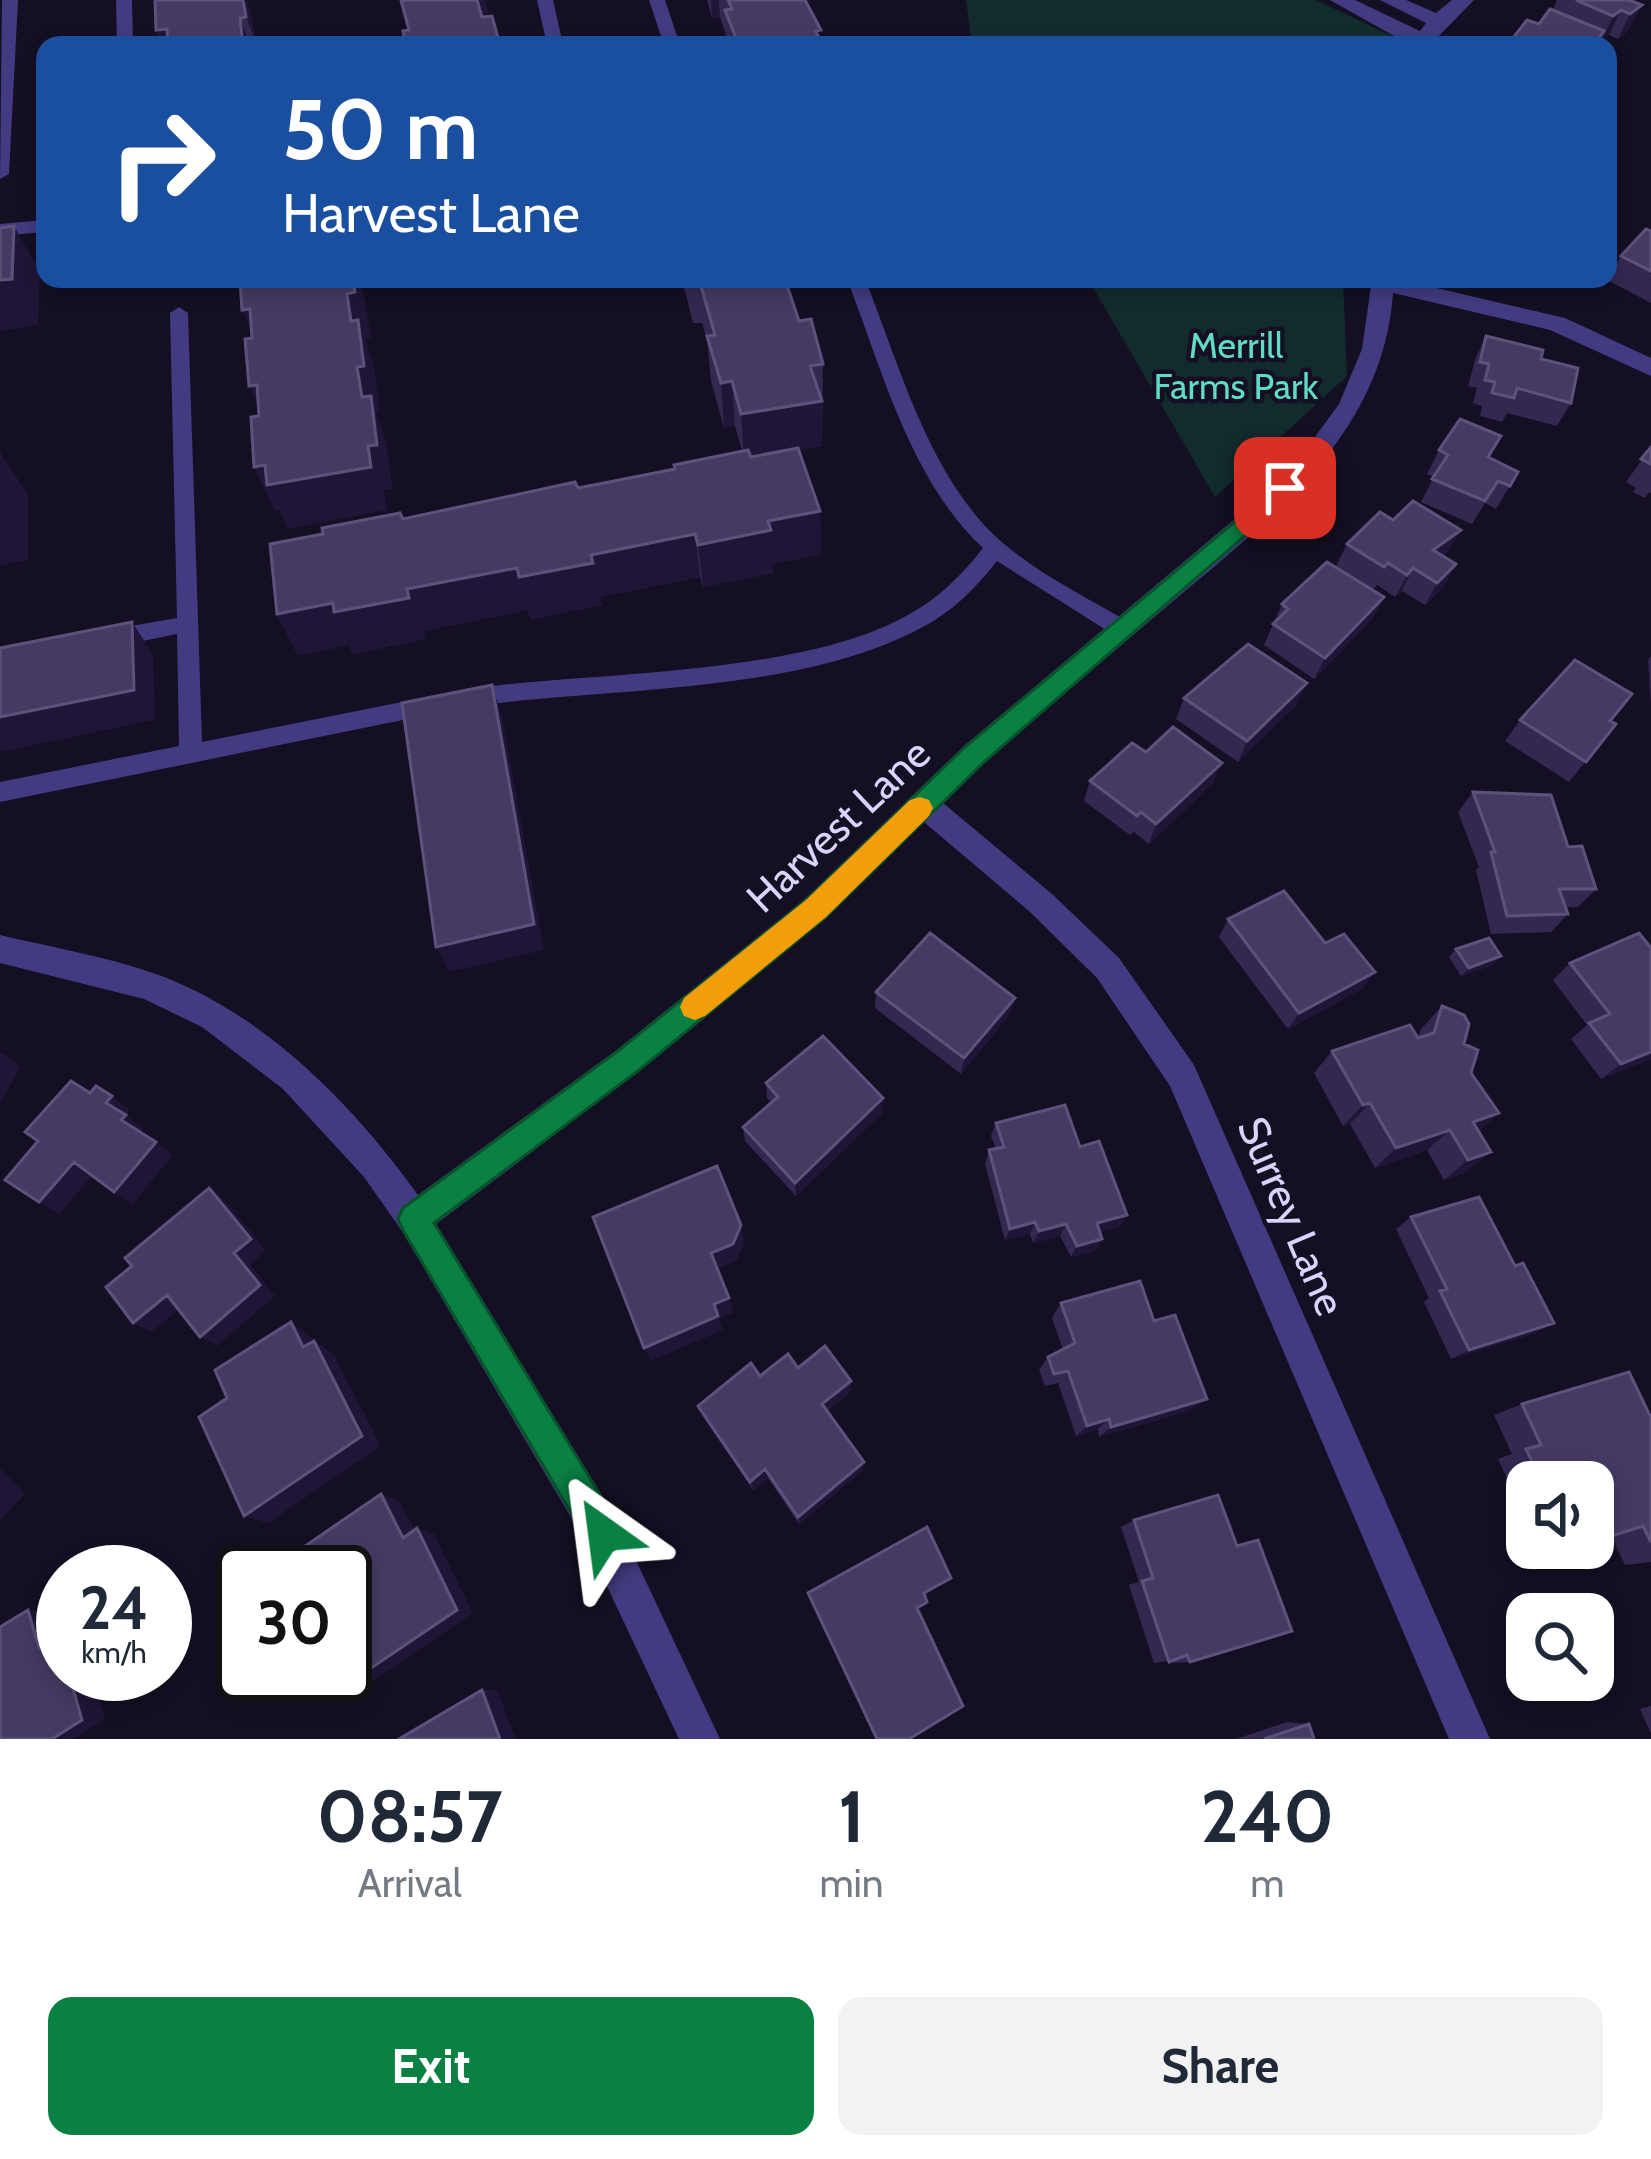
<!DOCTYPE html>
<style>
:root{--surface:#fff;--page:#f2f2f3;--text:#1f2937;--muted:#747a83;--accent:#0b8043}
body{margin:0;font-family:Cabin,sans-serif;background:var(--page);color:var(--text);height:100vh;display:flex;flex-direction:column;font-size:45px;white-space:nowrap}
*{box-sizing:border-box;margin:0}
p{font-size:39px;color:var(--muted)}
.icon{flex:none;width:66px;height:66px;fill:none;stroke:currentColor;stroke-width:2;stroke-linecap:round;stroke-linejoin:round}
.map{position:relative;height:1739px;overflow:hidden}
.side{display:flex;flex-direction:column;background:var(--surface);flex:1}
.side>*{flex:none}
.hud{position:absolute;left:36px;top:36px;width:1581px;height:252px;border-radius:24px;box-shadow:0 6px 18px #0003;background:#1a4fa0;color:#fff;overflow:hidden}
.fabs{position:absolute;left:1506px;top:1461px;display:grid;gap:24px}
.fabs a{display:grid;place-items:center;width:108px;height:108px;border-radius:24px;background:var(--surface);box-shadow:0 6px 18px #0003;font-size:60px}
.speed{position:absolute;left:36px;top:1545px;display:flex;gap:24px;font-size:60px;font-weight:700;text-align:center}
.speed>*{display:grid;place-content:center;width:156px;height:156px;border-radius:50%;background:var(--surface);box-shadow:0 6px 18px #0003;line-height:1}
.speed small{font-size:30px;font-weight:400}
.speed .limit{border:6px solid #111;border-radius:18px;background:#fff;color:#111}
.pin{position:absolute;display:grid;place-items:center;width:102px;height:102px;color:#fff;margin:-51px;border-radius:24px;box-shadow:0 6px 18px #0006}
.me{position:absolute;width:132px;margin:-66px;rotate:329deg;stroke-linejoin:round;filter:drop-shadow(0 0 9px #0008)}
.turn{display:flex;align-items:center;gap:42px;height:252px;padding:0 48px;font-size:54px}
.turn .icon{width:156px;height:156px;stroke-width:2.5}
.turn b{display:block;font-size:84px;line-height:102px}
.eta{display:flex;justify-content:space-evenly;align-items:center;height:204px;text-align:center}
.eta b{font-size:72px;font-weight:700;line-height:84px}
.action{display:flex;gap:24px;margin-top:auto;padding:24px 48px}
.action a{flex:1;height:138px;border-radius:24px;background:var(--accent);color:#fff;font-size:48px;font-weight:700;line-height:138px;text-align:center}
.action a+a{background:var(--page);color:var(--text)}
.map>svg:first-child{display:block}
.green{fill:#122c2d}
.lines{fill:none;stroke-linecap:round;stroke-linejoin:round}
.lane{fill:#433b81;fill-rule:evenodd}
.street{fill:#433b81;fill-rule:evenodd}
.wall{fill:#342851}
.shaded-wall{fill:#1f1637}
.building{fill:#463a64;stroke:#5d527c;stroke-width:3}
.route{fill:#0b8043;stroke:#07532c;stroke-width:3}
.slow{fill:#f59e0b}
.labels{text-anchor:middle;stroke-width:9;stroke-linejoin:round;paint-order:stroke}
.far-park-label{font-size:36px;fill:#60dcc6;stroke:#140f23}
.street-label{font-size:42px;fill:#dbd2fe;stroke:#140f23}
</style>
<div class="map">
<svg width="1651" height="1739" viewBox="0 0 1651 1739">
<rect width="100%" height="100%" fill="#140f23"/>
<path class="green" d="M966 0H1316L1392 36 1390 45H972Z
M1088 279H1343L1347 376 1215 497Z"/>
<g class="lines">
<path class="lane" d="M2 0H18L9 174 0 179Z
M116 0H132L133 45H117Z
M537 0H553L563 45H547Z
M649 0H665L680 45H664Z
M45 220V232L0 236V224Z
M847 279H865C898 361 924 459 985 526 1025 568 1081 594 1130 623L1133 629 1130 635H1114L997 561C976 588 952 612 921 628 795 695 607 687 466 707L458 704 455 698 466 689C592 672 800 676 908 615 939 598 962 575 983 548 910 480 882 369 847 279Z
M179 307 188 313 202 742 432 696 443 705 432 714 0 802V782L179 746 177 634 108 648 97 639 108 630 177 618 170 313Z"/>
<path class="street" d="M1330 0H1355L1420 31 1426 23 1380 0H1406L1436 13 1452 0H1474L1430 45H1410Z
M1372 279H1398L1565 318 1651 358V376L1550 330 1393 293C1383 437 1267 521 1165 608 1105 659 1044 711 984 762L943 803 1052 894 1119 958 1194 1065 1490 1739H1449L1170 1086 1097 978 1030 912 924 822C773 971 606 1097 436 1224L617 1520 720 1739H679L589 1548 402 1231 364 1177 283 1089 202 1027 144 999 0 963V935C50 947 104 956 153 973 262 1011 352 1103 418 1195L618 1049 805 899 964 746 1255 502 1304 452 1339 404 1362 349Z"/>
</g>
<path class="wall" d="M247 0 257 45H162L156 30Z
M707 0H805L822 45H727L726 35 720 17 712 18Z
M1557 0H1631L1629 30 1618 39 1609 35 1599 40 1597 45H1510L1513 38 1539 24 1553 10Z
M1651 231V303L1607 280 1621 256Z
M682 279H789V293L799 321 823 364 822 446 798 450 820 511 821 554 772 564 773 573 703 587 700 577 600 597 602 605 531 619 528 610 423 631 425 639 353 654 349 645 298 655 277 614 403 519 674 470 742 451 735 426 724 428 711 381 707 340 702 323H693Z
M1486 336 1541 359 1571 403 1557 426 1507 413 1502 422 1480 416 1482 406 1473 403 1477 388 1468 386 1475 360Z
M1651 447V493L1649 492 1645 498 1633 492 1636 488 1626 482Z
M1439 450 1489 458 1518 472 1496 509 1485 503 1472 524 1421 502 1434 477 1427 474Z
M1347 544 1448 552 1443 556 1456 564 1444 586 1425 605 1402 591 1395 597 1377 585 1373 589 1336 566Z
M1384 597 1372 619 1314 679 1264 645 1282 604Z
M1651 656V705L1648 660Z
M1184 698 1297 704 1238 762 1176 719Z
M1520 720 1616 724 1569 782 1505 741Z
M1146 752 1213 783 1149 844 1134 832 1130 835 1084 801 1090 781Z
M1473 792 1568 847 1596 889 1578 907H1565L1568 914 1551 932 1491 934 1476 870 1479 867 1458 812Z
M1228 919 1325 943 1375 972 1362 989 1288 1029 1219 937Z
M1651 948V1059L1601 1079 1571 1039 1587 1025 1553 980 1570 963Z
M1456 949 1501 956 1493 965 1461 976 1449 957Z
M876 992 1015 998 1010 1014 961 1074 875 1008Z
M1442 1006 1464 1044 1471 1073 1499 1113 1478 1131 1491 1152 1466 1172 1444 1180 1427 1150 1375 1168 1350 1124 1343 1126 1314 1073 1332 1051 1418 1038 1421 1029Z
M766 1083 882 1113 796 1196 745 1141 743 1127 772 1103 767 1098Z
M996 1123 1080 1147 1127 1215 1119 1227 1100 1232 1102 1239 1095 1251 1071 1257 1060 1236 1033 1243 1030 1234 1005 1240 985 1164 989 1150 996 1149 991 1136Z
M1411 1217 1515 1266 1554 1323 1535 1333 1451 1359 1424 1302 1429 1298 1396 1229Z
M1061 1303 1154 1321 1191 1410 1099 1437 1098 1429 1076 1436 1058 1383 1045 1386 1039 1370 1048 1357 1063 1350 1052 1318Z
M798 1368 851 1381 850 1392 827 1411 864 1462 862 1471 799 1524 768 1478 753 1490 703 1417 698 1406 760 1376Z
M1522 1404 1651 1418V1562L1625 1565 1611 1536 1593 1482H1527V1522L1498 1459 1512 1454 1494 1415Z
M1134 1520 1190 1662 1174 1663 1173 1660 1154 1663 1129 1585 1139 1582 1121 1527Z
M1539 1548H1571L1542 1553Z
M1651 1706V1734L1640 1709Z
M1287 1722 1309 1724 1314 1739H1236Z"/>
<path class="shaded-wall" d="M243 0H247L257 45 246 17Z
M476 0H486L489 14 479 16Z
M711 0H719L720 17 712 18Z
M1642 5 1629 30 1618 39 1630 14Z
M1621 10 1609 35 1601 41 1613 16Z
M240 18 250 45H243Z
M167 29 173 45H162L156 30Z
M14 226 40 272 38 325 0 331V280Z
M350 279H359L364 296 371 338 365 339 374 366 380 411 376 412 386 441 393 489 384 490 387 510 287 529 279 510 275 511 254 467 362 397 347 294Z
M250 309 262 356 242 310Z
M732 381 735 426 724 428 721 383Z
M257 385 269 431 249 386Z
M822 401V446L744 459 741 414Z
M0 452 28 494V560L0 566Z
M820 511 821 554 772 564 773 573 703 587 698 545 768 521Z
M1461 530 1448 552 1421 572 1433 550Z
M695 534 700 577 600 597 602 605 531 619 528 610 423 631 425 639 353 654 349 645 298 655 277 614Z
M1456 564 1444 586 1425 605 1437 583Z
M1413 568 1402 591 1395 597 1407 575Z
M1384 597 1372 619 1314 679 1325 658Z
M132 622 153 654 155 720 0 752V717Z
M1307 683 1297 704 1238 762 1247 741Z
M492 685 502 716 544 950 449 972 436 947Z
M1222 763 1213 783 1149 844 1156 824Z
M1501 956 1493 965 1461 976 1469 968Z
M1375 972 1362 989 1288 1029 1299 1013Z
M1015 998 1010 1014 961 1074 964 1058Z
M1 1052 21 1067 0 1103V1053Z
M1651 1052V1059L1601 1079 1621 1064Z
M112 1096 130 1110 126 1115 143 1129 139 1134 121 1120 106 1103Z
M883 1098 882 1113 796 1196 795 1183Z
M1370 1103 1350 1124 1343 1126 1363 1105Z
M1499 1113 1475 1134 1473 1122Z
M1450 1130 1427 1150 1375 1168 1396 1148Z
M156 1142 173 1155 132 1205 114 1192Z
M1491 1152 1466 1172 1444 1180 1468 1160Z
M74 1162 93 1175 59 1214 39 1202Z
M209 1188 225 1201 266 1250 250 1265 275 1296 217 1346 200 1337 234 1253Z
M1127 1215 1119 1227 1090 1235 1097 1223Z
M1035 1222 1030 1234 1005 1240 1010 1229Z
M1066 1224 1060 1236 1033 1243 1039 1231Z
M741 1225 744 1243 737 1261 716 1269 711 1253Z
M1102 1239 1095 1251 1071 1257 1077 1246Z
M167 1295 184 1305 152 1332 133 1323Z
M729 1298 733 1313 719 1319 723 1330 651 1361 644 1348 714 1304Z
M291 1322 334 1355 381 1446 268 1523 244 1516 303 1347Z
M1554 1323 1535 1333 1451 1359 1469 1350Z
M851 1381 850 1392 822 1415V1404Z
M1207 1399 1191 1410 1099 1437 1111 1427Z
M1109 1419 1098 1429 1076 1436 1087 1426Z
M864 1462 862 1471 799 1524 798 1517Z
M0 1468 25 1494 0 1520Z
M765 1469 768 1478 753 1490 750 1482Z
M381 1494 400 1502 421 1543 403 1538Z
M417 1528 434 1534 473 1613 353 1695H331Z
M28 1610 52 1612 58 1636H63V1654L39 1648Z
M69 1674H92L105 1719 72 1739H52Z
M482 1690H497L516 1739H500Z"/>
<path class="building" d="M155 0H243L246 17 240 18 243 45H168L167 29 156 30Z
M401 0H477L482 17 492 16 500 45H406L403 31 409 30Z
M728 0H805L821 30 816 31 822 45 738 43 725 10 732 9Z
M1576 0H1629L1642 5 1630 14 1621 10 1613 16Z
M1550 9 1604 31 1595 43 1583 40 1580 45H1532L1513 38 1527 20 1539 24Z
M14 226 12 279 0 280V228Z
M1646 229 1651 231V271L1621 256Z
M240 279H353L355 292 347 294 351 321 358 320 364 366 357 367 362 397 371 396 377 445 368 446 371 467 267 485 265 465 254 467 251 417 259 416 257 385 249 386 245 339 252 338 250 309 242 310Z
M699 279H785L799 321 811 319 823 364 810 366 822 401 741 414 732 381 721 383 707 336 715 335Z
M1486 336 1543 350 1541 359 1578 368 1571 403 1517 388 1514 398 1492 393 1495 382 1485 380 1489 364 1480 362Z
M1460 419 1501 436 1488 457 1518 472 1510 486 1498 481 1485 501 1432 479 1448 455 1439 450Z
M1651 447V464L1641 459Z
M798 448 820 511 768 521 771 530 698 545 695 534 591 555 593 563 519 577 517 568 407 589 409 598 334 612 333 603 277 614 270 544 323 534 322 528 400 513 403 519 575 482 578 488 675 469 674 465 748 450 751 457Z
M1413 501 1461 530 1433 550 1456 564 1437 583 1413 568 1407 575 1388 563 1384 567 1347 544 1380 512 1393 520Z
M1327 562 1384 597 1325 658 1273 624 1288 609 1282 604Z
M132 622 134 690 0 717V648Z
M1248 644 1307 683 1247 741 1184 698Z
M1575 660 1632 694 1610 721 1616 724 1586 762 1520 720Z
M492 685 534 924 436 947 402 703Z
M1173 727 1222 763 1156 824 1141 812 1137 816 1090 781 1132 743 1146 752Z
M1473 792 1551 795 1568 847 1582 846 1596 889H1559L1568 914 1507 916 1491 852H1495Z
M1284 891 1325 943 1344 934 1375 972 1299 1013 1228 919Z
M930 933 1015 998 964 1058 876 992Z
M1639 933 1651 948V1052L1621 1064 1589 1023 1610 1014 1570 963Z
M1489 938 1501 956 1469 968 1456 949Z
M1442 1006 1464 1015 1469 1024 1464 1044 1478 1050 1471 1073 1499 1113 1473 1122 1491 1152 1468 1160 1450 1130 1396 1148 1370 1103 1363 1105 1332 1051 1410 1025 1418 1038 1434 1033Z
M823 1036 883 1098 795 1183 743 1127 778 1097 766 1083Z
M71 1081 90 1093 96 1086 112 1096 106 1103 126 1115 121 1120 156 1142 114 1192 74 1162 39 1202 5 1180 38 1141 25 1132Z
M1065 1105 1080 1147 1099 1141 1127 1215 1097 1223 1102 1239 1077 1246 1066 1224 1039 1231 1035 1222 1010 1229 989 1150 1004 1147 996 1123Z
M717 1166 741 1225 733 1244 711 1253 729 1298 714 1304 718 1316 644 1348 593 1217Z
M209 1188 251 1239 234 1253 260 1285 200 1337 167 1295 133 1323 106 1287 132 1266 125 1258Z
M1479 1197 1515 1266 1523 1263 1554 1323 1469 1350 1440 1291 1447 1289 1411 1217Z
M1140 1281 1154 1321 1175 1315 1207 1399 1111 1427 1109 1419 1087 1426 1068 1371 1054 1374 1048 1357 1075 1343 1061 1303Z
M291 1322 303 1347 314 1341 362 1436 244 1516 199 1417 227 1398 215 1370Z
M825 1346 851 1381 822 1404 864 1462 798 1517 765 1469 750 1482 698 1406 751 1363 760 1376 788 1354 798 1368Z
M1629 1372 1651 1418V1542L1643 1526 1593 1542V1482H1542L1526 1449 1541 1445 1522 1404Z
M381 1494 403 1538 417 1528 457 1610 331 1695 322 1674H345V1572H308L298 1551Z
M1218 1495 1237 1546 1258 1540 1292 1631 1190 1662 1187 1655 1169 1662 1142 1581 1153 1578 1134 1520Z
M927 1527 951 1578 924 1593 927 1602 917 1608 963 1706 909 1739H877L808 1593Z
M28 1610 39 1648 58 1636 63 1654V1674H69L82 1720 52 1739H0V1627Z
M482 1690 500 1739H399Z
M1309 1724 1314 1739H1264Z"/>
<path class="route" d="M1285 480 1297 488 1293 494 984 762 826 917 639 1070 434 1223 616 1521 621 1534 616 1546 604 1551 591 1546 403 1230 398 1219 403 1208 618 1051 806 900 965 747Z"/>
<path class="slow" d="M920 797 929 800 933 808 929 816 826 917 705 1016 695 1020 684 1016 680 1007 684 998 806 900 910 800Z"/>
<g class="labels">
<g class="far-park-label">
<text x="1236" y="358">Merrill<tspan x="1236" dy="41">Farms Park</tspan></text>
</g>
<g class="street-label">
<text transform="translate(838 825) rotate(-43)" y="15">Harvest Lane</text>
<text transform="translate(1292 1216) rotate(67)" y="15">Surrey Lane</text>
</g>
</g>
</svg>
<div class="fabs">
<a><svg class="icon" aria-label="sound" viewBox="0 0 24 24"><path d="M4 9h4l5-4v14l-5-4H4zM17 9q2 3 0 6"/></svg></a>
<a><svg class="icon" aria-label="search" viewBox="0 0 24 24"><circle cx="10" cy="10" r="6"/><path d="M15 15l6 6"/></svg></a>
</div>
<div class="speed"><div>24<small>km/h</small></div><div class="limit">30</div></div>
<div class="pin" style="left:1285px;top:488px;background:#d93025"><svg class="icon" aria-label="arrive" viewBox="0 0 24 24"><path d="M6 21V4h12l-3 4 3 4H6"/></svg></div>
<svg class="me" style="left:604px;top:1534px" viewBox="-20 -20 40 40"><path d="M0-17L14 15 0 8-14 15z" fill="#0b8043" stroke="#fff" stroke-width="4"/></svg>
<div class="hud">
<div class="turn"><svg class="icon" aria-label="right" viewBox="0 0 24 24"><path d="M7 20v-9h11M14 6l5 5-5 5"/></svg><div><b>50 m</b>Harvest Lane</div></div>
</div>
</div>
<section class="side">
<div class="eta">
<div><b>08:57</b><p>Arrival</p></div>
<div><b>1</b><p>min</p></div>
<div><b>240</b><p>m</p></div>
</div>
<div class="action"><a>Exit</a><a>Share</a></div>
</section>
